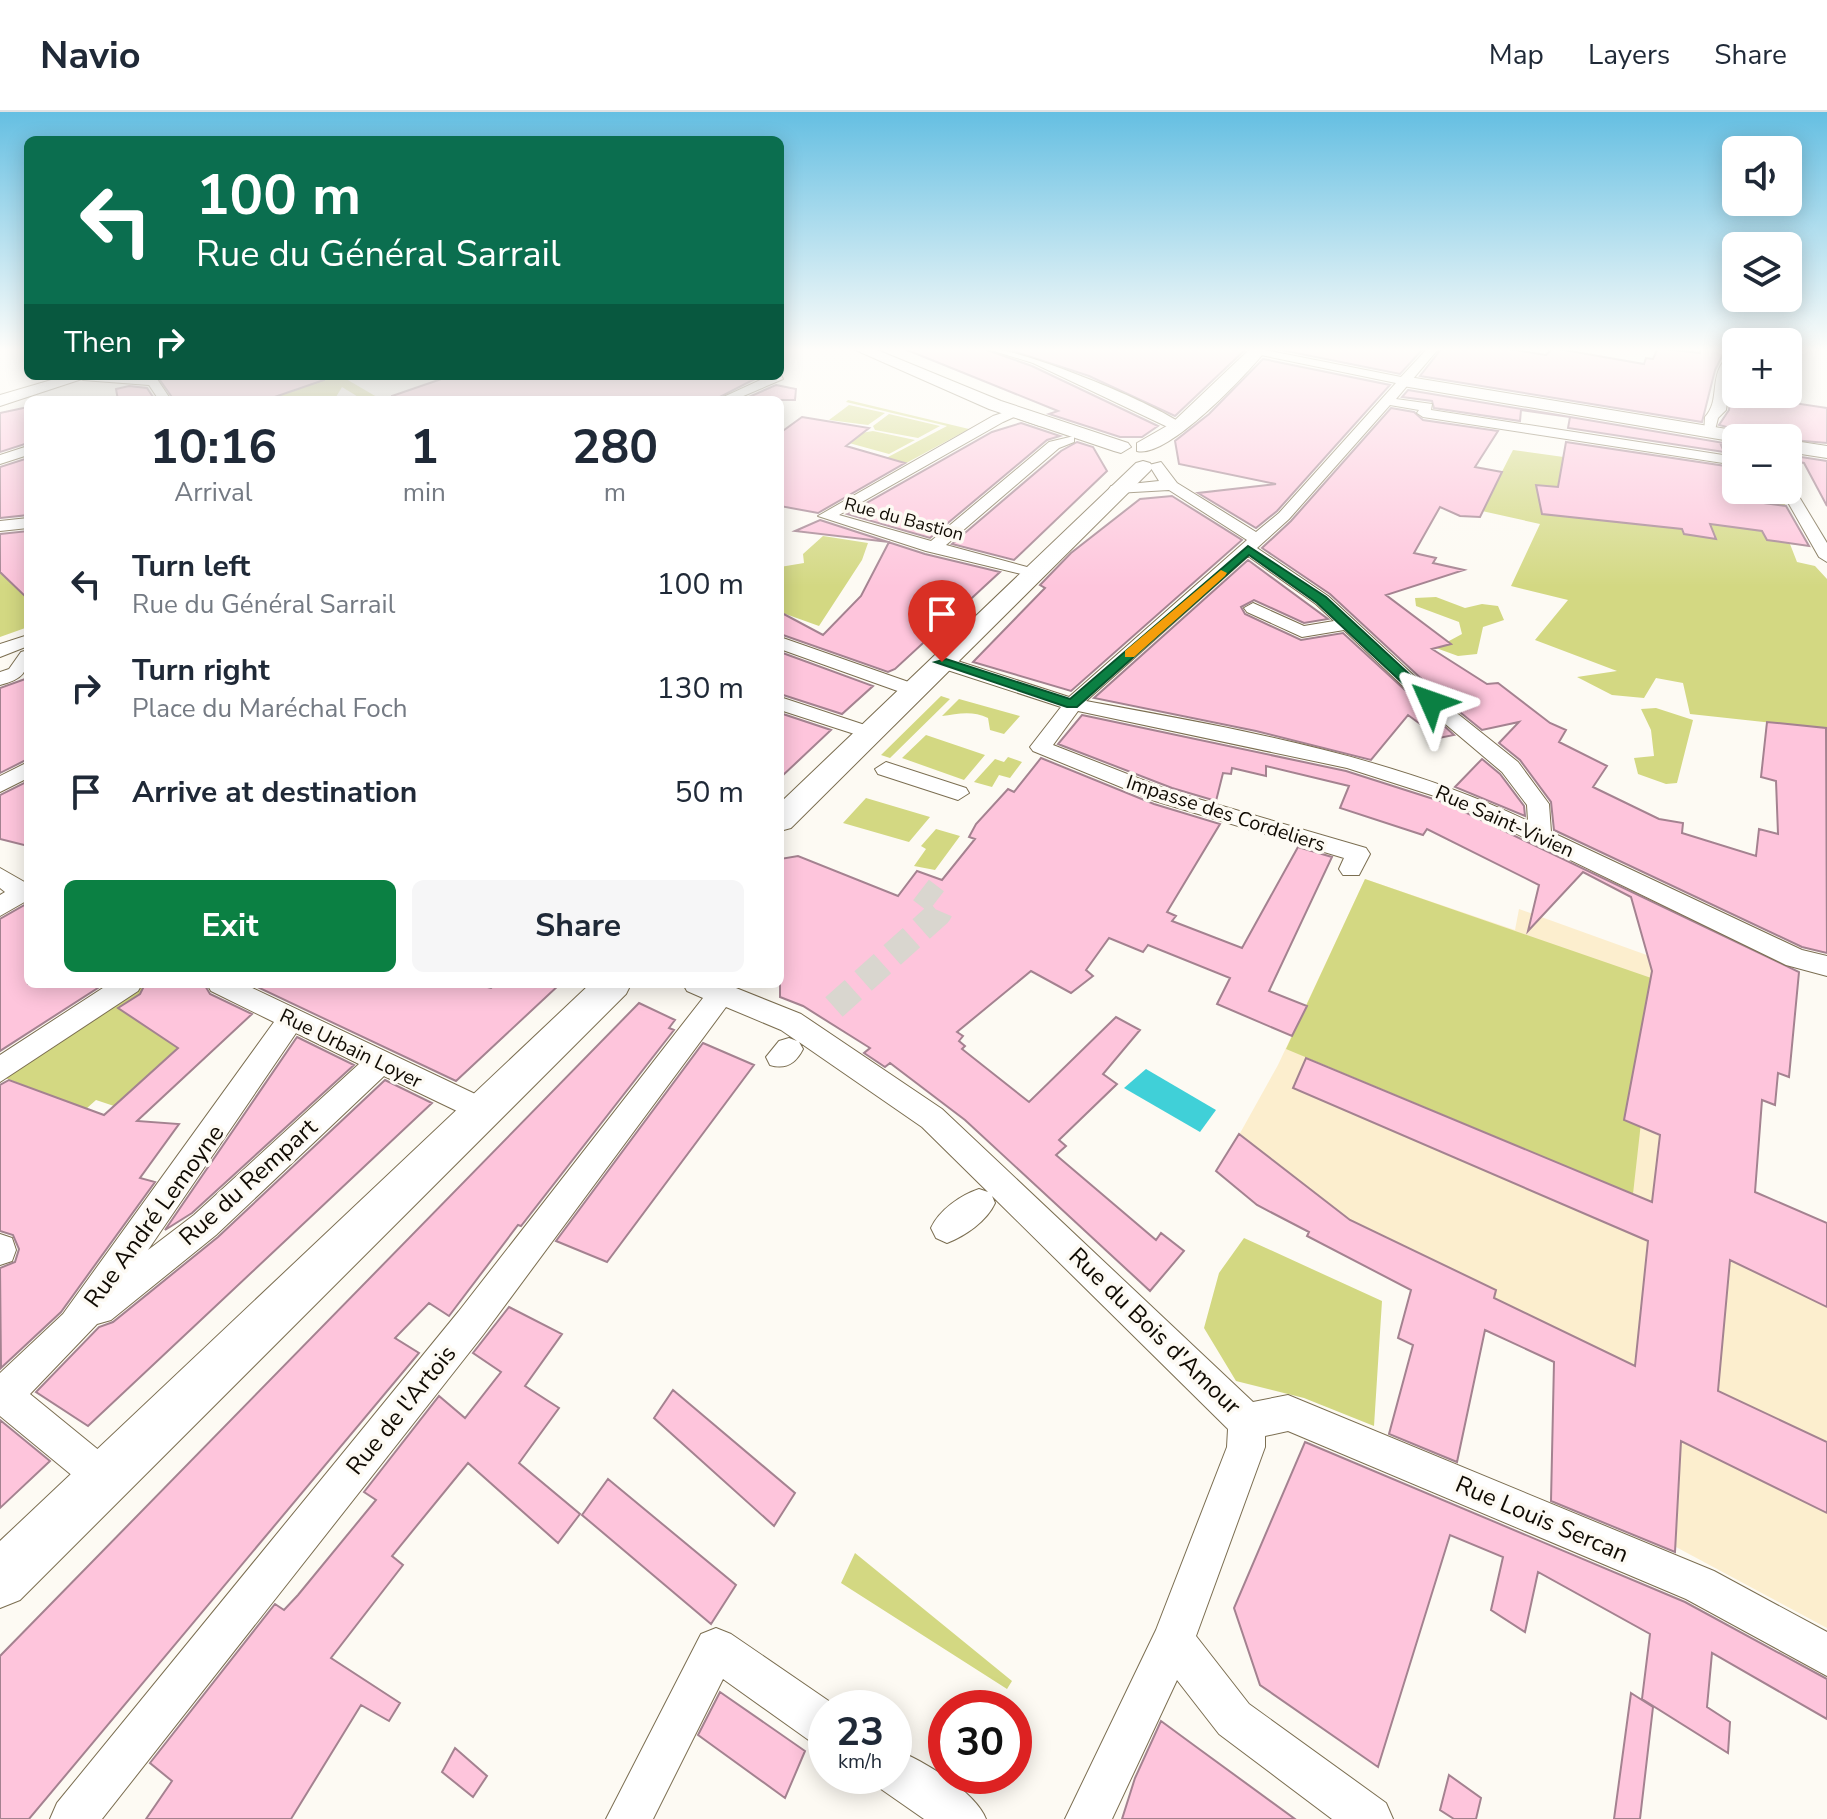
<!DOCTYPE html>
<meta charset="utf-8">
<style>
:root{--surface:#fff;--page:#f6f6f7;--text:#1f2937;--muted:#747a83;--line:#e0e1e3;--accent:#0b8043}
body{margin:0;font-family:"Nunito Sans",sans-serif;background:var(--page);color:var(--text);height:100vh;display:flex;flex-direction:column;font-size:30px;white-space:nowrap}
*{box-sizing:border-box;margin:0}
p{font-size:26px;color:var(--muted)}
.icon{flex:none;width:44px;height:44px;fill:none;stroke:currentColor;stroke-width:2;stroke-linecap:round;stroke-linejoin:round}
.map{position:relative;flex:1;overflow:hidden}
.details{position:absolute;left:24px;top:284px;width:760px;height:592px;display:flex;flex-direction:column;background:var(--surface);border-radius:12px;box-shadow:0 4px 20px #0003}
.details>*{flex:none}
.banner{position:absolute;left:24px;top:24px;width:760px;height:244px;border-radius:12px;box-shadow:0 4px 20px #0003;background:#0b6e4f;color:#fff;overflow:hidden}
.fabs{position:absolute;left:1722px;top:24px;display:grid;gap:16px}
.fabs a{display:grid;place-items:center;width:80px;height:80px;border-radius:12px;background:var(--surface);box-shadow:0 4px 20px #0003;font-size:40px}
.speed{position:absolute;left:808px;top:1578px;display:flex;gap:16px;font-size:40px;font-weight:700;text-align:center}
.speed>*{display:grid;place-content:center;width:104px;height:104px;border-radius:50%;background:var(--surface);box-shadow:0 4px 20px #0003;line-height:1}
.speed small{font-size:20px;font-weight:400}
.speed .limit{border:12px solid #d22;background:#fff;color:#111}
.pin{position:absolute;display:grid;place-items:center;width:68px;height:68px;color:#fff;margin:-82px -34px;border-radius:50% 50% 50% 0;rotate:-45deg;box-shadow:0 0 8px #0007}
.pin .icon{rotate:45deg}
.me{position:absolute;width:88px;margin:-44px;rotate:313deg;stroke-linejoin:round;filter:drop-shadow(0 0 6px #0008)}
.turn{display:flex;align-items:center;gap:28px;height:168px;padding:0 40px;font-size:36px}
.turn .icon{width:104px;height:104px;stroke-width:2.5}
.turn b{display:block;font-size:56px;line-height:68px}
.then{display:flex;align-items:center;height:76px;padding:0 40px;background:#0003;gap:16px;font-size:30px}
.eta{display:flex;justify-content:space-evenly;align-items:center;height:136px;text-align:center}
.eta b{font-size:48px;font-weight:700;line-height:56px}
.button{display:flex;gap:16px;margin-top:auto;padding:16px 40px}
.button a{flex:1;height:92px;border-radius:12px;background:var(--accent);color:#fff;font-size:32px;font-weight:700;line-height:92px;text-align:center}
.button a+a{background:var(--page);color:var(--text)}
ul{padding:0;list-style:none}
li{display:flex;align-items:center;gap:24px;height:104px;padding:0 40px}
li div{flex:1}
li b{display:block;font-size:30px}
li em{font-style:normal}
header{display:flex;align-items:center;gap:48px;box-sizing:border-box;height:112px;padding:0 40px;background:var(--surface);border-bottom:2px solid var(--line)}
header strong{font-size:38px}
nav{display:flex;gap:44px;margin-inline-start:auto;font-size:28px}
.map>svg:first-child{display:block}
.built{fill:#fceece}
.green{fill:#d3d882}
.water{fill:#40d0d8}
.building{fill:#fec5dc;stroke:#a48290;stroke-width:2}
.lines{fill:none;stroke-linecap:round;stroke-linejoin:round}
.street-tunnel{stroke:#d9d6cf;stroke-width:26;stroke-dasharray:26 13;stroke-linecap:butt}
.street-casing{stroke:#7b6e51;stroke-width:2}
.secondary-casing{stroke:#7b6e51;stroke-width:2}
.street{fill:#fff;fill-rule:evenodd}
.secondary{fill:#fff;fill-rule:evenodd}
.route{fill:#0b8043;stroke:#07532c;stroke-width:2}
.slow{fill:#f59e0b}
.labels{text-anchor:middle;stroke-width:7;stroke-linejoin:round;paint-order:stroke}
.far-street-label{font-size:18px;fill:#100b03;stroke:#fdfaf3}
.street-label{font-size:20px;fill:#100b03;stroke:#fdfaf3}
.near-street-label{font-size:24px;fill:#100b03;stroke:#fdfaf3}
</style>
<header>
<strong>Navio</strong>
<nav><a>Map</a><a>Layers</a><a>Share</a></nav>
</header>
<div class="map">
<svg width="1827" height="1707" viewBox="0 0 1827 1707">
<rect width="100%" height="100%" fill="#fdfaf3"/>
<path class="built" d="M1365 767 1515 818 1519 797 1655 846 1724 935 1778 961 1775 993 1762 989 1756 1065 1729 1070 1827 1111V1516L1676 1435 1681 1330 1655 1316 1609 1270 1612 1243 1494 1186 1495 1178 1350 1108 1239 1023 1278 953Z"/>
<path class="green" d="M269 264H341L382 288H355L360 286 342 275 336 285 286 288 271 283 239 288Z
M848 288 969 317 899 355 883 351 842 372 780 353V348L815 331 819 334 791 349 836 334 818 329 822 327 847 333 844 339 855 336 856 340 849 344 873 351 842 362 853 348 823 353 826 347 820 356 845 350 835 363 869 355 947 314 846 290Z
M849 293 885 301 868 313 829 308Z
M889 302 940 314 918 326 875 318 873 314Z
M873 319 915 328 889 342 849 331 861 321Z
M1513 338 1736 369V378H1777L1808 434 1790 432 1797 450 1815 454 1827 467V617L1690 602 1683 571 1656 566 1644 586 1612 583 1577 565 1617 559 1535 528 1568 488 1511 474 1540 412 1482 399Z
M823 424 868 431 862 448 819 514 780 500V455L804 451 803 442Z
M0 430 28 473V515L0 525Z
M1436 485 1465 496 1482 492 1498 494 1504 508 1483 515 1477 542 1458 544 1436 536 1462 522 1459 510 1416 494 1415 486Z
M941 584 950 587 890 646 881 643Z
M959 587 1020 604 1004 622 990 618 988 606C972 598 957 602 942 604Z
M1656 596 1693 608 1677 671 1666 672 1638 662 1634 646 1654 644 1651 618 1641 597Z
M926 623 985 643 964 668 902 646Z
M1008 645 1022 650 1010 666 999 663 992 675 974 670 995 647 1004 650Z
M866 686 930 705 909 730 843 711Z
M936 717 960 724 935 758 914 754 926 737 921 734Z
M1365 767 1657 868 1633 1082 1286 937Z
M129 872H177L184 930 114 994 96 988 86 997 0 964Z
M1244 1126 1382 1189 1374 1314 1304 1286 1236 1269 1204 1216 1219 1161Z
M855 1441 1012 1569 1007 1577 841 1471Z"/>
<path class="water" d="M1146 957 1216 998 1200 1020 1124 976Z"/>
<path class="building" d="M902 236H981L1032 254 1158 314 1142 325H1120L1049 302 1058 299Z
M1004 236 1116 237 1247 236 1175 304 1089 264Z
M1271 236H1424L1400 262Z
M1442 236H1503L1546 243 1553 236 1644 252 1646 246 1653 247 1658 236 1700 241V236H1726L1715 258 1702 310 1420 264Z
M1263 247 1390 273 1277 399 1256 416 1198 381 1276 372 1179 352 1175 329 1209 302Z
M1734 260 1736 282 1780 285V289L1827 296V331L1769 326 1719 313 1729 298Z
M157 264H324V268L266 288H174Z
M450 264H732L753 268 714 288H392V284Z
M776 273 796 277 795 288H742Z
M129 274 147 276 155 288H118L116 277Z
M1408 278 1570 305 1521 298 1520 309 1434 296 1432 289 1402 285Z
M28 295V331L0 340V301Z
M1391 296 1414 300 1423 308 1498 319 1475 355 1502 360 1480 405 1460 404 1440 395 1414 441 1436 446 1433 451 1464 458 1386 483 1451 532 1432 537 1487 572 1498 571 1550 611 1566 618 1559 630 1607 654 1593 675 1659 707 1683 711 1682 721 1756 744 1759 717 1778 722 1776 669 1761 665 1767 610 1826 616 1827 841 1802 835 1554 718 1551 690 1520 648 1499 631 1519 610 1482 618 1440 584 1330 482 1262 436 1291 409Z
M802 305 869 316 846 334 905 351 818 401 780 394V321Z
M1570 305 1736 333V335L1721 333 1724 340 1568 316Z
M1021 311 1060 324 1047 328 930 426 847 402 992 320Z
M1077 330 1093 335 1107 359 1014 448 952 432 1061 339Z
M1566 330 1732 355 1736 378H1744L1749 389 1786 394 1809 434 1767 428 1762 419 1710 412 1716 427 1684 422 1682 417 1542 402 1536 373 1558 375Z
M1788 343 1827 349V394L1804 351 1788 348Z
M28 346V403L0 406V355Z
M1172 384 1242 428 1071 579 973 550 1045 476 1040 473 1071 441 1140 387Z
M820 408 925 442 1000 460 895 557 888 560 780 522V500L823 523 861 484 889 430 795 419Z
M28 419V487L0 460V422Z
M1248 448 1328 507 1304 511 1254 488 1241 495 1245 502 1301 528 1343 521 1454 623 1439 626 1408 603 1371 648 1256 619 1094 586Z
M780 540 873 574 842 602 780 582Z
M28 566V647L0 661V576Z
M780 601 831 618 780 666Z
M1082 603 1346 659 1446 691 1799 860 1789 965 1778 961 1775 993 1762 988 1755 1080 1827 1111V1195L1730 1148 1718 1279 1827 1330V1401L1681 1329 1675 1440 1551 1389 1554 1250 1485 1218 1457 1350 1389 1322 1413 1233 1398 1226 1411 1178 1307 1124 1309 1120 1257 1093 1216 1059 1239 1022 1350 1108 1496 1178 1494 1186 1635 1254 1648 1129 1293 976 1306 946 1652 1090 1660 1023 1624 1008 1652 859 1631 785 1583 760 1528 819 1539 773 1427 717 1423 723 1340 696 1349 674 1266 654V664L1232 656 1231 662 1223 661 1216 689 1172 676 1058 632Z
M1041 646 1154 692 1220 712 1167 800 1176 804 1172 809 1242 836 1298 735 1332 745 1269 879 1307 894 1292 924 1217 892 1230 866 1148 833 1143 840 1109 826 1086 858 1093 864 1071 881 1031 859 957 920 963 924 959 929 965 934 962 937 1029 990 1116 905 1140 918 1103 962 1117 972 1059 1028 1066 1034 1056 1043 1156 1128 1161 1121 1184 1139 1150 1179 965 1008 890 951 885 955 864 941 870 936 803 894 780 885V747L798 744 898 784 917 759 942 768 975 727 969 725 976 712 1008 677 1014 680Z
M1482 647 1500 662 1524 694 1525 704 1455 675Z
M28 669V734L0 727V683Z
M28 791V872H104L0 939V807Z
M145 872H204L210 882 252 902 137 1009 179 1012 140 1066 155 1070 61 1200 1 1256 0 1156 15 1150 19 1137 13 1123 0 1119V973L9 968 104 1003 178 936 118 896 140 882Z
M251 872H475L491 876 496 872H560L456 969Z
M639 891 675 908 669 916 674 918 521 1114 518 1113 449 1204 429 1191 395 1226 419 1241 29 1707H0V1544Z
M297 925 354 953 192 1101 165 1118Z
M703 931 754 953 607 1150 556 1129Z
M385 968 432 991 88 1314 36 1280 99 1215 113 1210 218 1125Z
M509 1195 562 1222 525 1274 559 1296 519 1351 580 1402 558 1431 468 1351 392 1444 403 1453 331 1546 400 1591 389 1609 361 1593 291 1707H146L172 1669 150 1651 275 1492 284 1498 298 1483 376 1388 364 1380 439 1284 465 1306 501 1260 473 1241Z
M673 1278 795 1381 774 1414 654 1306Z
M0 1308 50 1349 0 1396Z
M1305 1330 1685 1490 1827 1567V1607L1712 1541 1707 1595 1730 1610 1728 1641 1642 1587 1650 1522 1538 1460 1525 1520 1491 1498 1503 1445 1450 1423 1378 1655 1260 1573 1234 1496Z
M608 1367 736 1473 711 1512 582 1403Z
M720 1580 805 1639 785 1686 698 1623Z
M1631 1581 1653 1595 1640 1707H1614Z
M1161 1609 1195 1634 1295 1707H1122L1135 1666Z
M455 1636 487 1664 473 1685 442 1660Z
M1449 1663 1481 1686 1476 1707H1454L1440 1698Z"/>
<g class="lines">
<path class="street-tunnel" d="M834 895 939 801 942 794 921 778"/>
<defs>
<path id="street" d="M984 236C1016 234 1161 293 1186 315L1174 318 1033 251Z
M1255 236 1401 265 1428 236H1439L1396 287 1432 292 1431 298 1736 345V353L1423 305 1417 301 1419 298 1390 293 1289 407 1257 436 1328 484 1438 586 1518 650 1549 692 1551 720 1802 838 1827 844V864L1786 853 1447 688 1347 656 1078 599 1053 633 1171 679 1366 736 1370 742 1359 763H1343L1339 757 1344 746 1155 689 1033 639 1030 635 1061 595 935 554V546L942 544 1069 585 1247 428 1169 378 1116 381 1109 377 1111 374 1159 369 1149 353 1161 350 1177 371 1256 420 1279 401 1396 271 1251 241ZM1248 444 1316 492 1334 509 1304 514 1253 491 1244 496 1247 500 1302 525 1344 518 1424 594 1502 660 1527 693 1528 709C1389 643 1237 617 1086 589Z
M1731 236H1736V252L1732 256 1726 298 1718 306 1714 322H1704L1705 305C1719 290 1711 270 1721 253 1726 246 1729 245 1731 236Z
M780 261 783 267 734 288H717L769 264H780Z
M77 264 157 267 171 288H159L149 273 83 268Z
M1014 297 1047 310 1040 314 1014 305 1003 310 839 403 931 429 1049 330 1074 324V330L1059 336 946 433 1038 458V466L926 439 818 404 993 304Z
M28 334V343L0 352V343Z
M1788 374 1795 378 1827 431V450L1819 445 1781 378H1788Z
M28 406V416L0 419V409Z
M28 523V534L0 545V532Z
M780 525 920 574 923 578 920 582H906L780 537Z
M28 538C28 561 23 567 0 573V560L9 557 21 540Z
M780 585 877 617 880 621 870 627 780 598Z
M28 650V666L0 680V664Z
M886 650 966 676 969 681 958 688 878 662 875 657Z
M0 756 28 772V788L0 804V783L5 780 0 776Z
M109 872H142L138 879 0 970V943Z
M207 872H244L492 990 497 999 492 1008 482 1011 384 964 216 1123 111 1208 97 1212 30 1282 117 1353 123 1366 117 1379 104 1385 91 1379 0 1304V1261L63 1202 274 910 211 879ZM296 921 359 952 194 1103 148 1138Z
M683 872H726L801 902 942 997 1253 1290 1288 1283 1714 1459 1827 1520V1564L1686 1487 1288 1319 1265 1324V1335L1196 1524 1249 1592 1386 1691 1393 1707H1332L1219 1622 1177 1568 1112 1707H1065L1156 1518 1227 1335 1228 1317 992 1084 995 1091C987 1109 965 1124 947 1131L936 1126 931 1116C939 1098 961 1083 979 1077L988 1080 922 1015 799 930 803 937C796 951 786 958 770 953L766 945 779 929 789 926 797 929 781 918 726 895 483 1223 102 1707H50L57 1691 459 1199 703 886 687 879Z
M0 1122 12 1126 16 1138 12 1149 0 1153Z
M716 1516 731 1522 839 1596H826V1635L810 1629 723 1567 653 1707H606L701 1522Z
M894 1637C922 1648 975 1679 986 1707H924L878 1675 874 1664H894Z"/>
<path id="secondary" d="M851 236H872L1001 289 1128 331 1131 335 1121 341 1114 339 989 297Z
M1251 236H1268C1249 260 1168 347 1137 339V331L1172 311Z
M65 264H91L0 294V283Z
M1403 264 1745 320 1754 326H1736V330L1397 273 1395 269Z
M1788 328 1827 334V346L1788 340Z
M1143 349 1150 351 1153 355 1150 359 791 716 780 719V691L1136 351Z
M590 872H631L626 882 20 1488 0 1496V1429Z"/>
</defs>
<use href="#street" class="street-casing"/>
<use href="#secondary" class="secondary-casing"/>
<use href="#street" class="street"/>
<use href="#secondary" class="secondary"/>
</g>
<linearGradient id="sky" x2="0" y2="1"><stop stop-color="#65bfe2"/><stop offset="0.5" stop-color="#fefdfa"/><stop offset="1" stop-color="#fefdfa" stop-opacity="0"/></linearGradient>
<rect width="1827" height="475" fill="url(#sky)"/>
<path class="route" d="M1248 434 1326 485 1436 587V593H1426L1317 491 1249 443 1077 595H1067L935 550 946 547 1070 587Z"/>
<path class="slow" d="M1221 458 1227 461 1225 464 1134 545H1125V539Z"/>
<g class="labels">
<g class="far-street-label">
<text transform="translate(904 407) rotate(15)" y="6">Rue du Bastion</text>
</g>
<g class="street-label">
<text transform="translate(1226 701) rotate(18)" y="7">Impasse des Cordeliers</text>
<text transform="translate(1505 709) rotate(24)" y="7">Rue Saint-Vivien</text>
<text transform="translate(351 936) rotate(26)" y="7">Rue Urbain Loyer</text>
</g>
<g class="near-street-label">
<text transform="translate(248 1070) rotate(-42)" y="8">Rue du Rempart</text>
<text transform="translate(154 1104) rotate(-54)" y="8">Rue André Lemoyne</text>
<text transform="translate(1155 1219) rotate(44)" y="8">Rue du Bois d'Amour</text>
<text transform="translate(401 1298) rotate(-51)" y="8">Rue de l'Artois</text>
<text transform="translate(1542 1407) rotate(23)" y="8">Rue Louis Sercan</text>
</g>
</g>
</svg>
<div class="fabs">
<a><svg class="icon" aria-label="sound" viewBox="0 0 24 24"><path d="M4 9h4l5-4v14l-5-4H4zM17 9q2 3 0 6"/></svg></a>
<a><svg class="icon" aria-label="layers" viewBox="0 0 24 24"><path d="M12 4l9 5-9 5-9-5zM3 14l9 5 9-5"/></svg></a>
<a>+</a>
<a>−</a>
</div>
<div class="speed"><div>23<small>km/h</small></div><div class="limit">30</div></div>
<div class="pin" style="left:942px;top:550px;background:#d93025"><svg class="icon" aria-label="arrive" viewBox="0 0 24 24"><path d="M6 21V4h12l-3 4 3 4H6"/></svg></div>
<svg class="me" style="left:1431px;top:590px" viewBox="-20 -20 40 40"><path d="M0-17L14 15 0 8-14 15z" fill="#0b8043" stroke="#fff" stroke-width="4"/></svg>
<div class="banner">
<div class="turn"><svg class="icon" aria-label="left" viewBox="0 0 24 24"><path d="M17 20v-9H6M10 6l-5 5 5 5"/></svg><div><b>100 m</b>Rue du Général Sarrail</div></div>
<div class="then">Then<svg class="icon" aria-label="right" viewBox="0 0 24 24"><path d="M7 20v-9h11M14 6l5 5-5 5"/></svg></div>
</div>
<section class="details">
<div class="eta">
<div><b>10:16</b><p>Arrival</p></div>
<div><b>1</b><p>min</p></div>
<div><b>280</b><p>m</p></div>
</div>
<ul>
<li><svg class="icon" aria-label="left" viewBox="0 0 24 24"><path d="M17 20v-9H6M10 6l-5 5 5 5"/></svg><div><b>Turn left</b><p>Rue du Général Sarrail</p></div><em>100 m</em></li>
<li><svg class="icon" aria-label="right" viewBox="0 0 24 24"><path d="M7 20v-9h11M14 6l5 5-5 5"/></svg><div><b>Turn right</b><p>Place du Maréchal Foch</p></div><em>130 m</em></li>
<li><svg class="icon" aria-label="arrive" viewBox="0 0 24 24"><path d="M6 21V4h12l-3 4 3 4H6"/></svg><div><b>Arrive at destination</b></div><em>50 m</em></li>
</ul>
<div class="button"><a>Exit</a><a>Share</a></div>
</section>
</div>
